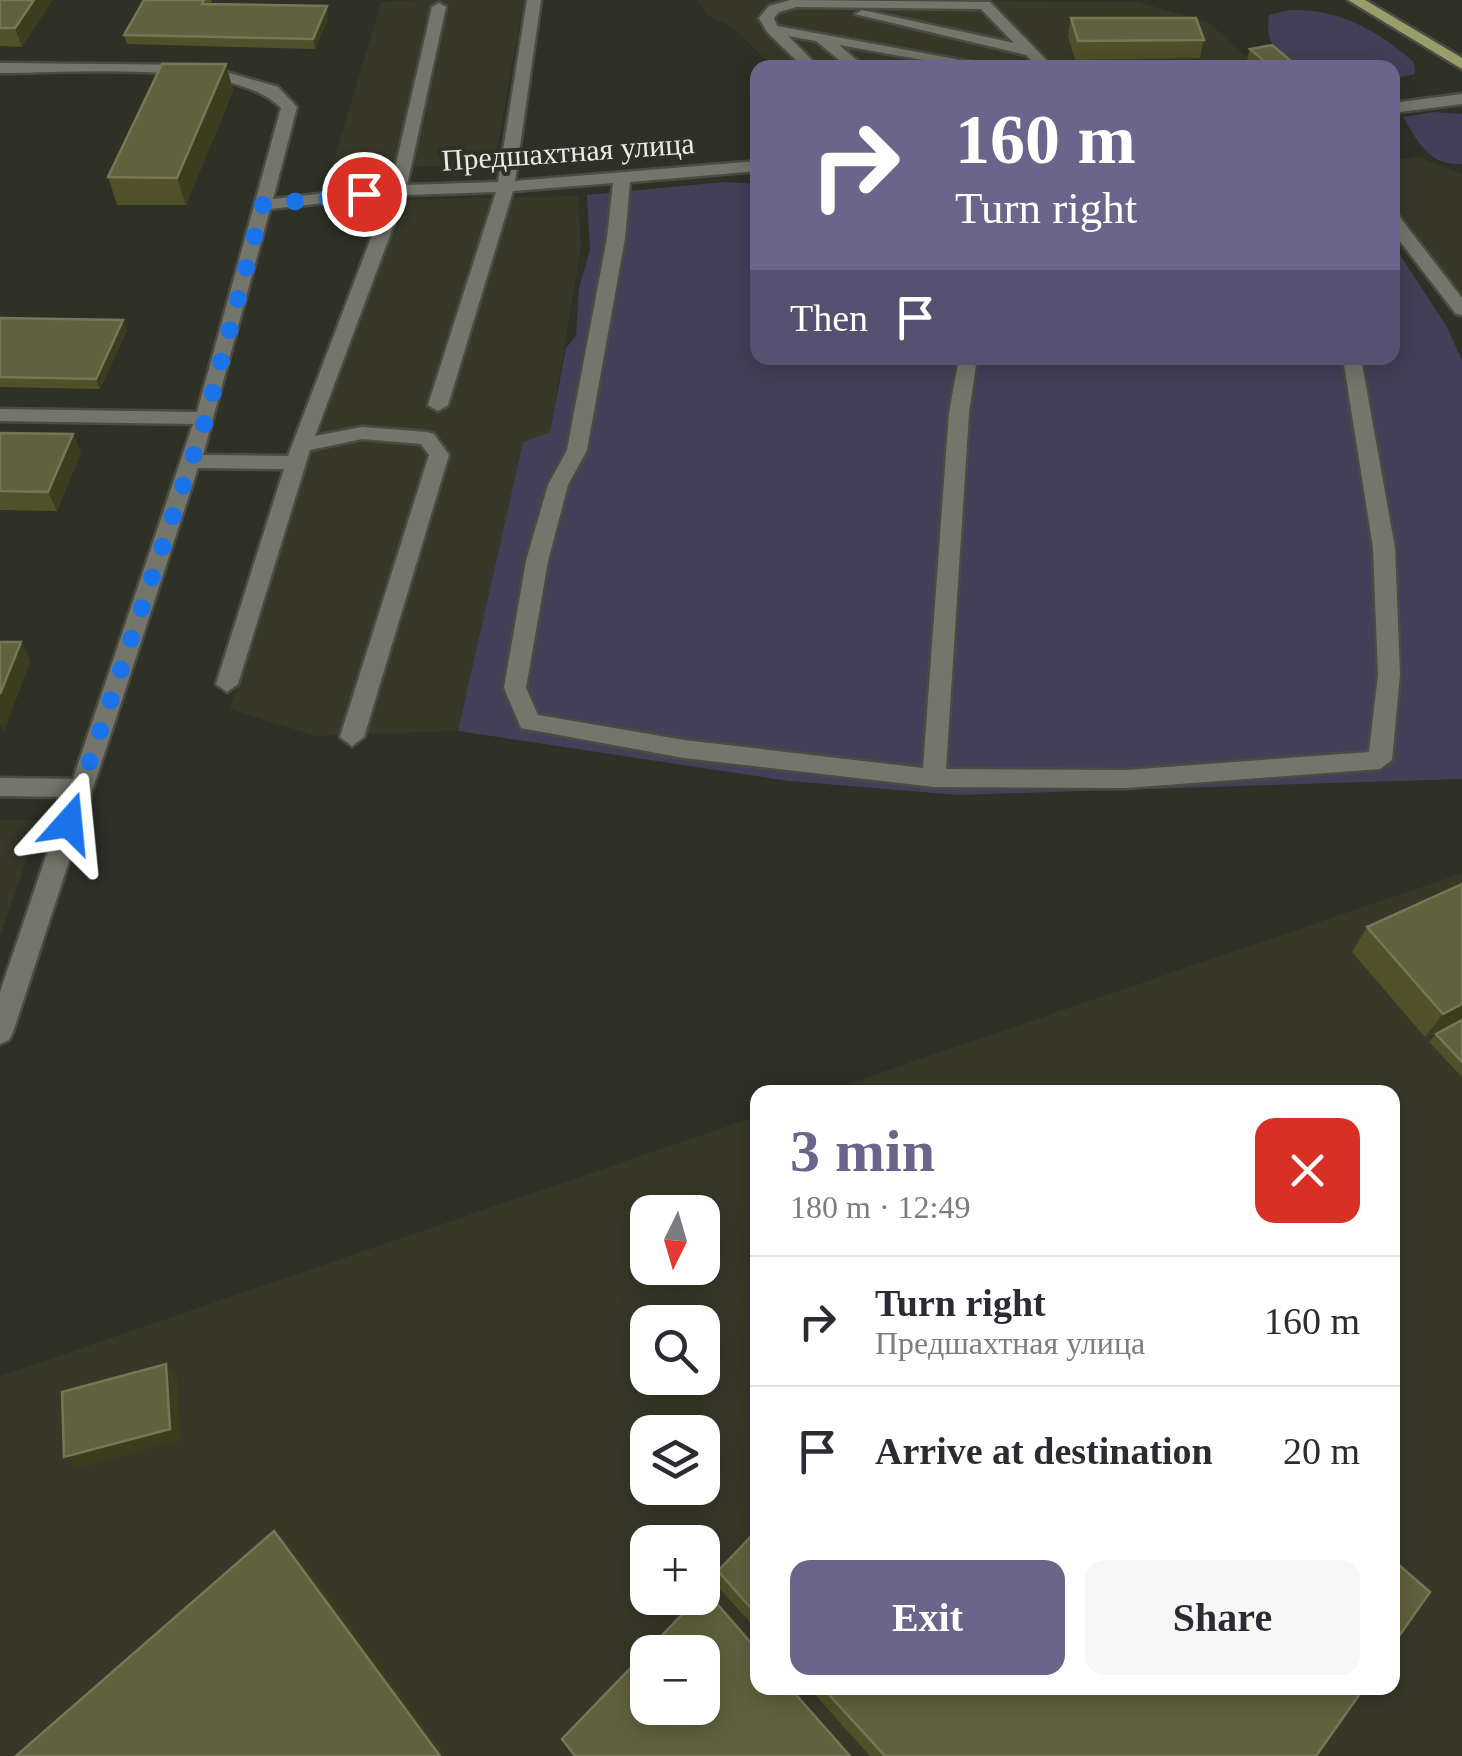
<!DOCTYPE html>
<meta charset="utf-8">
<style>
:root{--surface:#fff;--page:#f7f7f7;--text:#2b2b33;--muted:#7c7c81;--line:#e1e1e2;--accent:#6b658b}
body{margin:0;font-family:"Times New Roman",serif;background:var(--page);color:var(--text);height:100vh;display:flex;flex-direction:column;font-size:38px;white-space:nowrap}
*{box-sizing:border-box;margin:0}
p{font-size:32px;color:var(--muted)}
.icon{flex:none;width:55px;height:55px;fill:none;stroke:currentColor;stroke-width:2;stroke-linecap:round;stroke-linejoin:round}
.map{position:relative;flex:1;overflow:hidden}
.details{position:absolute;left:750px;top:1085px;width:650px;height:610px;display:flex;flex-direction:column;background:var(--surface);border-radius:20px;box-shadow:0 5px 25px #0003}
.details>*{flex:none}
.hud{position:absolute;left:750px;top:60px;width:650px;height:305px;border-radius:20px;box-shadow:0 5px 25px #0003;background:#6b658b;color:#fff;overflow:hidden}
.needle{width:65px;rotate:185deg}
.controls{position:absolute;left:630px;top:1195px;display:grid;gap:20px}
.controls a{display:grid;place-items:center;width:90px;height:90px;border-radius:20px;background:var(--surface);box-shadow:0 5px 25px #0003;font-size:50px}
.pin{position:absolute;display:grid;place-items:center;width:85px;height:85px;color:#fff;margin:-42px;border:5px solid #fff;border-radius:50%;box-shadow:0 2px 10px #0007}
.me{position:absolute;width:110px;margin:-55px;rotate:18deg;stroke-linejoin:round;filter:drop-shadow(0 0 8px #0008)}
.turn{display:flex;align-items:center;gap:35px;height:210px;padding:0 40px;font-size:45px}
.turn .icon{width:130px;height:130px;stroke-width:2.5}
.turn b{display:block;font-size:70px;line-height:85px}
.then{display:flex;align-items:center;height:95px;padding:0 40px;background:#0003;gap:20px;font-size:38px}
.round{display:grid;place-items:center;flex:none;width:105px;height:105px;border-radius:20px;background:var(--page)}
.head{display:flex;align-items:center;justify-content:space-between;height:170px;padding:0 40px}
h1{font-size:60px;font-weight:600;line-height:75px;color:var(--accent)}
.cta{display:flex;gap:20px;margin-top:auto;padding:20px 40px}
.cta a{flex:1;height:115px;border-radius:20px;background:var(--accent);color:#fff;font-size:40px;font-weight:600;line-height:115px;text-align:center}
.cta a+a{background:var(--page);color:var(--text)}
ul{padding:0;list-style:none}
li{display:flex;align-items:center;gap:30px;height:130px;padding:0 40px;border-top:2px solid var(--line)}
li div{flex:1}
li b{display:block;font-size:38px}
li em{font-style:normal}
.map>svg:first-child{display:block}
.built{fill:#373828;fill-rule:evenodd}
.green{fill:#443f58}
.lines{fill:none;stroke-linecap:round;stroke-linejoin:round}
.minor-casing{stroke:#4a4b42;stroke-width:5}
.major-casing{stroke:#4a4b42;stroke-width:5}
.minor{fill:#75766b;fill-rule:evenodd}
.major{fill:#9a9d6a;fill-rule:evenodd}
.wall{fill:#505128}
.shaded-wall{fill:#3c3d1f}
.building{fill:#60613d;stroke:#767757;stroke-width:2.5;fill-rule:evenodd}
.route{stroke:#1a73e8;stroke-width:18;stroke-dasharray:0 32.4}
.labels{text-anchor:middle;stroke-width:8;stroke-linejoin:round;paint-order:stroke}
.far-street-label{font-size:30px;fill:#ebebe5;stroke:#2f3026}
</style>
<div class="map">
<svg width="1462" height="1756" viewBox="0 0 1462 1756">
<rect width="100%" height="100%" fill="#2f3026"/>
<path class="built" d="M423 0H524L494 165 332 168 381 2Z
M697 0 1137 2 1208 22 1258 67H773L732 27 708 16Z
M1419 157 1462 174V302L1393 212 1392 159Z
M578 196 581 248 550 432 523 443 458 731 315 736 230 709 317 423 399 200Z
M0 820H40L0 937Z
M1462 873V1756H0V1376L757 1116 758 1688H1392V1092H824ZM648 1212H702V1268H648ZM648 1322H702V1378H648ZM648 1432H702V1488H648ZM648 1542H702V1598H648ZM648 1652H702V1708H648Z"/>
<path class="green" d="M1290 10C1341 9 1376 30 1414 62L1415 74 1393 79 1392 68C1350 67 1258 82 1269 15Z
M1435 112 1462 114V164C1429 166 1418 142 1403 117Z
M724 182 757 184 758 358H1392L1393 244 1447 327 1462 360V779L958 795 789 781 458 731 523 442 550 432 566 348 576 336 579 288 590 250 587 195Z"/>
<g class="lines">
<defs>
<path id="minor" d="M527 0H541L515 181 758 161V171L630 182 625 238 587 450 568 485 548 561 526 688 538 715 684 740 923 768 949 413 959 358H977L969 413 946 769 1126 770 1369 752 1378 675 1373 548 1343 358H1361L1395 548 1400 675 1392 760 1380 769 1126 788 934 787 684 758 521 728 504 688 526 561 548 485 567 450 607 238 613 183 513 191 448 405 438 411 428 405 496 192 405 195 315 436 362 427 427 432 434 434 449 455 364 737 352 746 340 737 429 455 421 444 362 439 310 450 238 684 227 692 216 684 284 469 198 468 13 1032 9 1040 0 1044V992L66 797 0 796V778L73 779 193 424 0 421V409L197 412 281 108C235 59 68 73 0 73V63L202 65 278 87 297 107 273 199 391 186 432 7 439 3 446 7 407 185 498 182ZM387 196 288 456 203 455 270 209Z
M790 0 990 2 1054 68H1038L1026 55 855 14 862 10 1014 43 981 9 796 7 779 12 774 18 777 26 1004 68H968L839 45 866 68H849L816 41 788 36 820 68H804L767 32 759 18 769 6Z
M1462 94V104L1392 113V103Z
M1392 214 1398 215 1462 298V315L1456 314 1392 231Z"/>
<path id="major" d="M1348 0H1365L1462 58V69Z"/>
</defs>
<use href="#minor" class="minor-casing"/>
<use href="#major" class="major-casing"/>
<use href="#minor" class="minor"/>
<use href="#major" class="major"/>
</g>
<path class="wall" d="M0 0H52L22 47 0 46Z
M144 0H212L210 4 329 16 315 49 127 44 124 35Z
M1071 18 1204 40 1200 58 1075 60 1068 36Z
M1250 49 1295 68H1258L1247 58Z
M226 64 233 91 186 205H117L108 177Z
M0 318 127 330 100 389 0 387Z
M0 433 73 434 81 453 57 511 0 510Z
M1462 884V1077L1429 1042 1436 1034 1461 1020 1425 1037 1352 952 1367 927Z
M758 1529V1631L718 1587V1571Z
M809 1688H1364L1316 1756H870Z"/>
<path class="shaded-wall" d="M34 0H52L22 47 15 28Z
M327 6 329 16 315 49 313 39Z
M226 64 233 91 186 205 177 178Z
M123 320 127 330 100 389 96 379Z
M73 434 81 453 57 511 48 492Z
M21 642 31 661 4 731 0 724V694Z
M1462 1004V1020L1425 1037 1443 1014Z
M166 1364 177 1376 181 1440 77 1468 64 1457Z
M274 1531 292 1548 446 1756H440Z"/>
<path class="building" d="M0 0H34L15 28H0Z
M144 0H204L202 4 327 6 313 39 124 35Z
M1071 18H1196L1204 40 1078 41Z
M1272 45 1296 65 1272 68 1250 49Z
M162 64H226L177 178 108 177Z
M0 318 123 320 96 379 0 377Z
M0 433 73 434 48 492 0 491Z
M0 642H21L0 694Z
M1462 884V1004L1443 1014 1367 927Z
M1462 1020V1062L1436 1034Z
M166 1364 170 1429 64 1457 62 1392Z
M758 1529V1616L718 1571Z
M274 1531 440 1756H16Z
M1392 1559 1430 1592 1392 1646Z
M705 1590 758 1651V1688H790L850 1756H575L562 1739 698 1598H702V1593ZM648 1652H702V1708H648Z
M823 1688H1364L1316 1756H885Z"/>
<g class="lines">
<path class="route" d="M69 823 206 418 263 205 364 194"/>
</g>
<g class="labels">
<g class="far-street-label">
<text transform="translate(568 152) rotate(-4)" y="10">Предшахтная улица</text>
</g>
</g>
</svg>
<div class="controls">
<a><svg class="needle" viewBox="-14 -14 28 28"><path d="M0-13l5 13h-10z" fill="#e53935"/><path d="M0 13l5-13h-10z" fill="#7c7c81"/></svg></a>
<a><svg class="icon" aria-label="search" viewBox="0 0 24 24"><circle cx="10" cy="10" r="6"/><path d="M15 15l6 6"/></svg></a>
<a><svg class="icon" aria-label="layers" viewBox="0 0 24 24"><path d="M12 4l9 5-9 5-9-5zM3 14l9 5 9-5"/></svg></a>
<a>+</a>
<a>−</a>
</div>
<div class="pin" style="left:364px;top:194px;background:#d93025"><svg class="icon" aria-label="arrive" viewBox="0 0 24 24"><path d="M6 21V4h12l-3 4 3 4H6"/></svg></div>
<svg class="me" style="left:69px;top:823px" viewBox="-20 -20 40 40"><path d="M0-17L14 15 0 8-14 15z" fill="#1a73e8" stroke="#fff" stroke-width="4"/></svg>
<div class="hud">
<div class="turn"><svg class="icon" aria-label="right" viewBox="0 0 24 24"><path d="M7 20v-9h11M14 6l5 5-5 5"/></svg><div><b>160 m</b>Turn right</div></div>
<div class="then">Then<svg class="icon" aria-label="arrive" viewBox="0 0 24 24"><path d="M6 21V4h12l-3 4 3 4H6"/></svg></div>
</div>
<section class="details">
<div class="head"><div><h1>3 min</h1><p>180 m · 12:49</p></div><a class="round" style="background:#d93025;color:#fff"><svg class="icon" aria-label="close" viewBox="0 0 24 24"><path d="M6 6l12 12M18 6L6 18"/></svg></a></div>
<ul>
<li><svg class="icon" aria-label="right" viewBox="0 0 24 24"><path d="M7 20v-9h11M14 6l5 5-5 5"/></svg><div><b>Turn right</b><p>Предшахтная улица</p></div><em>160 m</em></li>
<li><svg class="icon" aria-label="arrive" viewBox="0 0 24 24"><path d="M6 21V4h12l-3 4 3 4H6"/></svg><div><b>Arrive at destination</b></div><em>20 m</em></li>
</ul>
<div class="cta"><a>Exit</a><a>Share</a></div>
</section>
</div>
